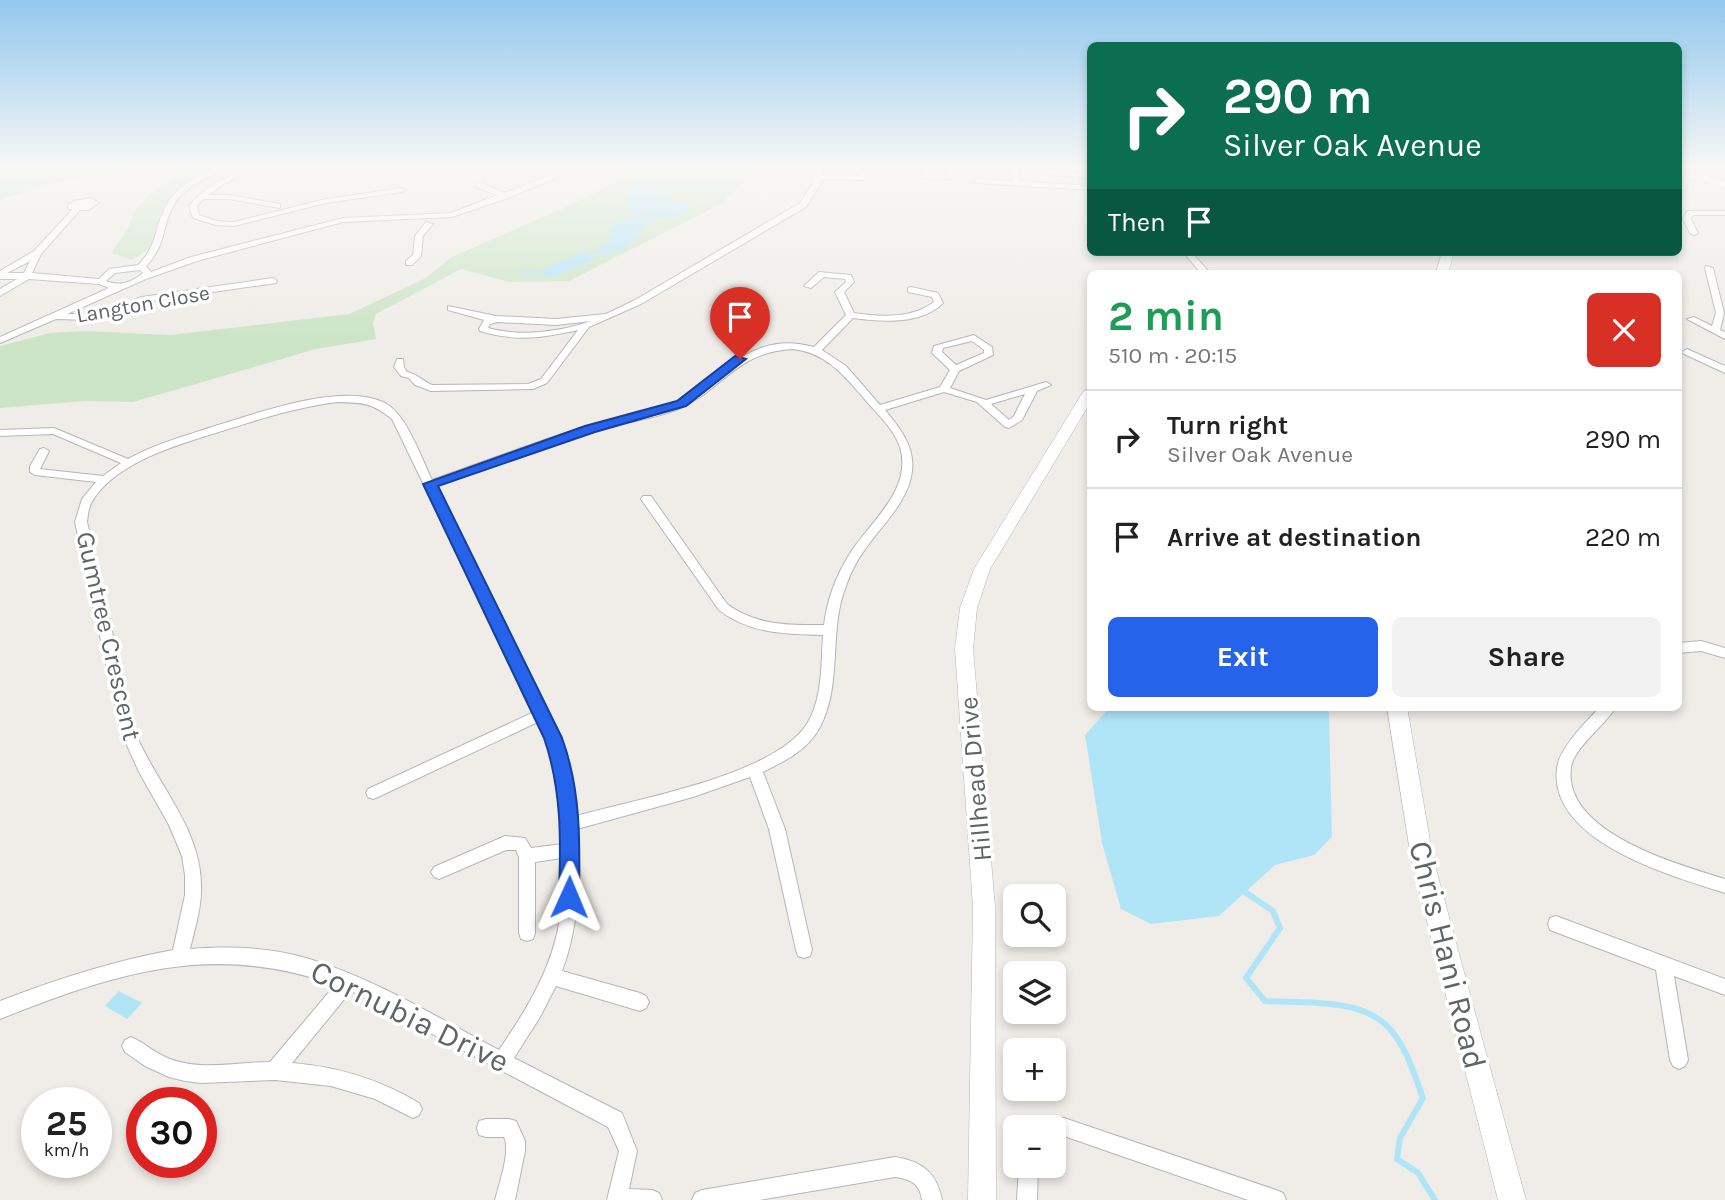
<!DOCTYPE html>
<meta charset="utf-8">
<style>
:root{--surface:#fff;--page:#f2f2f2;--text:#222;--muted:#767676;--line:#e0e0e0;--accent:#2563eb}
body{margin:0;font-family:Karla,sans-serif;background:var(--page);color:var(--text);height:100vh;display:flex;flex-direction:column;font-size:26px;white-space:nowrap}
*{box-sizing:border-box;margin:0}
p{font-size:23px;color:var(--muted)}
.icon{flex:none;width:38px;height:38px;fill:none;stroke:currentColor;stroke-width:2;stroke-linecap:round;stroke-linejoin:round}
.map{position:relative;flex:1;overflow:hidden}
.panel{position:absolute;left:1087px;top:270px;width:595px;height:441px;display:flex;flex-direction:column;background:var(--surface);border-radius:10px;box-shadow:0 4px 10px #0003}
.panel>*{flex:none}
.guide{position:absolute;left:1087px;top:42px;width:595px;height:214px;border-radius:10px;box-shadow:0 4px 10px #0003;background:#0b6e4f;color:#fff;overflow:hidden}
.controls{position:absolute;left:1003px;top:884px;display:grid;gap:14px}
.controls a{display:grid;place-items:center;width:63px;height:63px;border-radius:10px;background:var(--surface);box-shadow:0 4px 10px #0003;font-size:35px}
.speed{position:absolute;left:21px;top:1087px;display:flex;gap:14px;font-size:35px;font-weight:700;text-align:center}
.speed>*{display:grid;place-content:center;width:91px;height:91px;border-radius:50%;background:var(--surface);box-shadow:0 4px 10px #0003;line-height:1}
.speed small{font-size:18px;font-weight:400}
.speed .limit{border:10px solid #d22;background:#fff;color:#111}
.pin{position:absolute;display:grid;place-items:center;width:60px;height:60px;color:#fff;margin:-72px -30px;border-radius:50% 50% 50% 0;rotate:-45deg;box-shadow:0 0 7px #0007}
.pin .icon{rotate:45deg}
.me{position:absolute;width:77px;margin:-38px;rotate:1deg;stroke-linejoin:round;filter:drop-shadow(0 0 5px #0008)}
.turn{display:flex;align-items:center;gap:24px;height:147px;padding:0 21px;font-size:32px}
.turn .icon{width:91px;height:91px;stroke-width:2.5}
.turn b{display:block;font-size:49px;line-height:60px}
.then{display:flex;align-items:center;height:66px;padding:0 21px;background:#0003;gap:14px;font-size:26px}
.round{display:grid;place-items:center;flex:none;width:74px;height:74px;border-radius:10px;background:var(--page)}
.headline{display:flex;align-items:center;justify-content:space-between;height:119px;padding:0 21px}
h1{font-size:42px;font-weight:700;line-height:52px;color:#1e9e55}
.primary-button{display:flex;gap:14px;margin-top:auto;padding:14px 21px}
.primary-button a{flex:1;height:80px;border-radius:10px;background:var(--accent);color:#fff;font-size:28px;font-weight:700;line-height:80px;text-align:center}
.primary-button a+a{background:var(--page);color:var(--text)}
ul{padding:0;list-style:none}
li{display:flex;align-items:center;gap:21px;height:98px;padding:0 21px;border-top:2px solid var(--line)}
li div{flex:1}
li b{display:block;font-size:26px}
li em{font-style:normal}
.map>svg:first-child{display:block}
.green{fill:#cce5c7}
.water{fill:#b0e5f8}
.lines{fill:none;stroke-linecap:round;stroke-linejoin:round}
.stream-far1{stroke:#b0e5f8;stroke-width:2.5}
.stream{stroke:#b0e5f8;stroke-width:6}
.street-casing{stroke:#b3b6b8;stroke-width:2}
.secondary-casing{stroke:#b2b6b9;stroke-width:1}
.street{fill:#fff;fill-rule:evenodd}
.secondary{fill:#fff;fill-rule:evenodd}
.route{fill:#2563eb;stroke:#184099;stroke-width:2}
.labels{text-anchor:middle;stroke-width:7;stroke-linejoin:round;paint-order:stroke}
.far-street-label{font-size:21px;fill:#5f6466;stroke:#fff}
.street-label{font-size:26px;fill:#5f6466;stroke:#fff}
.near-street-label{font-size:32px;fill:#5f6466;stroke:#fff}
</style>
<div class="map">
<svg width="1725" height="1200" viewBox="0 0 1725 1200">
<rect width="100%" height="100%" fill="#f0ede8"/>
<path class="green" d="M0 167H143L133 171 56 182 0 200Z
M192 167H215L179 191 161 212 155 240 149 249 132 260 111 253 128 228 134 211 149 195Z
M644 167H751L743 183 719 205 569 281 509 282 461 269 376 314 373 323 376 339 316 349 133 402 85 401 0 408V346L50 333 84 331 171 335 349 314 424 279 452 257 575 203Z"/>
<path class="water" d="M644 183 665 193 667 200 688 203 687 210C673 221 647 220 631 212L625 198 635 184Z
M633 217 655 220 645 225 630 246 607 255 591 252 610 241 611 224Z
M583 252 596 259 554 277 544 278 545 274 538 272Z
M1110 707H1327L1329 713 1332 837 1314 855 1275 865 1219 916 1151 924 1121 909 1102 843 1085 735Z
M119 991 142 1003 127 1019 105 1006Z"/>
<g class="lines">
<path class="stream-far1" d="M688 204H693
M523 272H543"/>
<path class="stream" d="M1245 892 1273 911 1280 928 1246 978 1265 1001C1301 1003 1358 998 1386 1025 1406 1044 1414 1074 1423 1098L1400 1138 1397 1159 1418 1173 1435 1200"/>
<defs>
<path id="street" d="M214 167H223C206 180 184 186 174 205 161 227 167 245 146 266L151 272 191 257 343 218 451 213 497 195 476 187V183H482L504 193 573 167H583L508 198 452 217 343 222 197 261 146 279 67 314H91L142 297 273 278 277 281 276 283 143 302 92 320 56 319 0 343V337L109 288 99 284 29 279 0 296V289L17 279H0V271L34 251 73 209H68V205L74 201 91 198 99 203 88 210H80L41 254 32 273 99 279 109 269 138 265C157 246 154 231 164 210 173 188 195 178 214 167ZM30 261 24 273H7ZM140 270 143 273C132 282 120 287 106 281L115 273Z
M249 167H259L224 184 208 195H229L280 204V208L229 199H203L197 206 199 215 217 221 234 222 326 199 402 188 406 190 402 192 326 203 234 226 216 225 193 218 189 206C205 186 226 177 249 167Z
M816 167H824L822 175 860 176 866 167H873L865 180H862L821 179 820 185 806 207 641 304 589 327 547 383 533 389 431 391 415 385 409 378 401 376 394 367 397 359H403L404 367 407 372C417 374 423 381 432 385L528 384 541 379 578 330C542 338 516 342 480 331L479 329 484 320 448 310V306L496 316 556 319 606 314 635 300 800 203 812 185ZM591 321C560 332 520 337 488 328L490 324 497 322 556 325Z
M924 167H931V174L949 175 950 167H956V177L952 179 924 178Z
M1012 167H1020L1019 181 1090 186V190L977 183 973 181 977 179 1012 181Z
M1038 167H1046L1052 171 1090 174V178L1050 175Z
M1680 167H1688L1679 175 1678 169Z
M1687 211H1725V215H1693L1691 219 1698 233 1694 235 1690 233 1683 219Z
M426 222 433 224 423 236 421 256 412 265H406V261L413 255 415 236Z
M1183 252H1191L1210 273H1201Z
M1706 266 1713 268 1724 313 1720 330 1725 332V339L1687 319 1694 317 1712 326 1716 313 1705 268Z
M819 272 851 275 854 282 844 292 854 313C880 317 912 319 934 302L932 297 908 292V288L911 287 938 293 943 303C921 325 882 322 853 318L822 350 846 366 880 405 940 387 950 370 932 353 934 346 974 335 992 347 993 355 959 371 950 388 986 400 1046 382 1051 385 1037 391 1022 420 1009 428 1005 427 977 402 944 392 885 410C900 428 915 447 912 471 909 501 882 525 866 548 857 560 851 572 846 586 828 631 843 683 820 727 808 750 785 761 763 772L785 829 812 950 810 956 804 958 798 956 796 950 769 829 750 777 693 797 577 829C579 877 580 925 562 971L640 993 646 996 649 1002 646 1008 640 1011 556 986 540 1017 514 1058 622 1113 637 1151 629 1189 652 1190 659 1193 662 1200H607L619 1151 608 1127 351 991 292 1063C339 1067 379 1079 419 1103L422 1109 419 1115 413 1118 375 1099 331 1086 275 1080 201 1083 185 1081 169 1077 145 1066 125 1052 122 1046 125 1040 131 1037C145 1043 156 1054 170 1059 201 1071 238 1062 270 1062L335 985C212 941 116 973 0 1019V1001C57 979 113 961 173 950L185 895V875L182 856 169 825 139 772 121 732 75 522 82 499 96 482 35 475 30 472V466L40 449 44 448 49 451 40 469 103 476 121 463 53 434 0 436V430L54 428 128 459C157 443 188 435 218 425 261 412 343 382 385 403 407 415 421 457 432 480 483 462 533 443 584 427 616 418 652 417 681 400 727 373 754 330 814 347L846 315 835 292 846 282 845 279 824 277 811 288 804 286ZM972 341 984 350V353L956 365 942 352 943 348ZM793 349C825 353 842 373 862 396 875 412 893 427 900 447 913 491 869 522 849 555 836 576 827 600 824 625 789 625 757 626 727 604L651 496H643L641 499 719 610C750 634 785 634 823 635 821 663 823 698 807 724 773 776 636 799 576 816L572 783 560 738 435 486C488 468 540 447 593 431 620 423 649 420 676 410 723 391 734 352 793 349ZM1025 394 1014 416 1009 420 991 404ZM337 402C363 403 371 402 392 419L534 712 368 789 366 793 368 797 373 799 378 797 538 722C557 760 562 802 563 844L531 848 525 838 505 836 434 867 431 872 434 877 439 879 506 850H516L519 857V933L521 939 527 941 533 939 535 933V862L562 858C562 878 563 898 560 918 553 967 527 1009 499 1050 436 1017 374 978 306 958 269 947 228 946 190 949 195 928 202 907 201 885 201 828 155 782 135 732L87 522C88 513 89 504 95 497 121 460 181 444 222 431 260 419 298 407 337 402Z
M1687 349 1725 366V373L1684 354 1682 352Z
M1701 641 1725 648V658L1701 651 1678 653V643Z
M1600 707H1616C1606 724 1574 748 1571 767 1562 833 1678 864 1725 879V893C1672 876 1548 842 1557 768 1559 748 1587 721 1600 707Z
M1556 916 1725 979V995L1674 976 1688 1060 1685 1066 1679 1069 1673 1066 1670 1060 1656 970 1550 930 1548 924 1550 918Z
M1043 1118H1064L1276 1190 1283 1193 1286 1200H1248L1064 1136H1054V1127H1034L1036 1120Z
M486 1119H509L516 1121 525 1141V1151L515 1200H495C499 1184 511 1151 504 1137H486L479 1135 477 1128 479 1121Z
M895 1157C922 1161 937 1173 942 1200H922C920 1184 911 1179 895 1177L759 1200H692L695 1193 702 1190Z
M1019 1166H1038L1037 1200H1017Z"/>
<path id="secondary" d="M1678 169 1725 181V187L1678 175Z
M1442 252H1454L1448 273H1436Z
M1090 388V403L990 569 977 608 973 649 995 907 996 1200H968L973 907 955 649 960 608 974 569 1083 392Z
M1387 707H1407L1433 858 1526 1200H1498L1411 858Z"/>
</defs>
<use href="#street" class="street-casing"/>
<use href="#secondary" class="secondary-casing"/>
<use href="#street" class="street"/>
<use href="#secondary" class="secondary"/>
</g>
<linearGradient id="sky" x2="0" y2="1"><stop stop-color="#91c8ee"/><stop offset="0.5" stop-color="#f8f7f5"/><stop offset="1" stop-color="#f8f7f5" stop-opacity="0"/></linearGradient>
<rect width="1725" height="335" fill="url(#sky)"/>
<path class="route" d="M735 356 746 359 686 406 595 432 438 486 562 738C581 790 580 842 579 897L576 903 569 906 562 903 559 897C561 842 562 790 544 738L423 484 585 426 677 401Z"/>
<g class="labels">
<g class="far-street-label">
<text transform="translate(143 304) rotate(-10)" y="7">Langton Close</text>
</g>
<g class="street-label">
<text transform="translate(109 636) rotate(77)" y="9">Gumtree Crescent</text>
<text transform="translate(975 779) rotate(-95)" y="9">Hillhead Drive</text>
</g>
<g class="near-street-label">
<text transform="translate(1448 955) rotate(76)" y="11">Chris Hani Road</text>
<text transform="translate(410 1016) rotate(26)" y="11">Cornubia Drive</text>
</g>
</g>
</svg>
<div class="controls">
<a><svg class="icon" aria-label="search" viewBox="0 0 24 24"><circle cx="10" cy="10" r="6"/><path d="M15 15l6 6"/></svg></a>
<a><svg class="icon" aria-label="layers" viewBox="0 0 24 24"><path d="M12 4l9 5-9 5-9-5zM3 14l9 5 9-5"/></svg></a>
<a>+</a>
<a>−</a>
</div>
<div class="speed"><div>25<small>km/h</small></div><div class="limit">30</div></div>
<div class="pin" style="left:740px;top:359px;background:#d93025"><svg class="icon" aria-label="arrive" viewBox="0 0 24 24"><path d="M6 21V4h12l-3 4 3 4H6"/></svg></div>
<svg class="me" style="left:569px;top:897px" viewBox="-20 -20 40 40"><path d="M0-17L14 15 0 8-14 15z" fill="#2563eb" stroke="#fff" stroke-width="4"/></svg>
<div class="guide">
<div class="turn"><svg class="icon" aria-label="right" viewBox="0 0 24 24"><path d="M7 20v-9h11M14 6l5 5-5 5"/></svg><div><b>290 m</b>Silver Oak Avenue</div></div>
<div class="then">Then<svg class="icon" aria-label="arrive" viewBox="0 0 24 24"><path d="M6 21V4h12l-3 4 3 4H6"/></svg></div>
</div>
<section class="panel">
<div class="headline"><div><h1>2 min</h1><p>510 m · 20:15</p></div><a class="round" style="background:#d93025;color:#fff"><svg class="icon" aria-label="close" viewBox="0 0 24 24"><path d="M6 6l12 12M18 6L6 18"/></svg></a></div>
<ul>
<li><svg class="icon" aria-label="right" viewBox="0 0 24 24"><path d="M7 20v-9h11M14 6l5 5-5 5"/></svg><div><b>Turn right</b><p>Silver Oak Avenue</p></div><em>290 m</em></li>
<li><svg class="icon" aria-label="arrive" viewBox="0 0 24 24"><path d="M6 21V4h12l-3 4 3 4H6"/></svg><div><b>Arrive at destination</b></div><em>220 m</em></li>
</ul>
<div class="primary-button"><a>Exit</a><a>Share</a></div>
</section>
</div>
